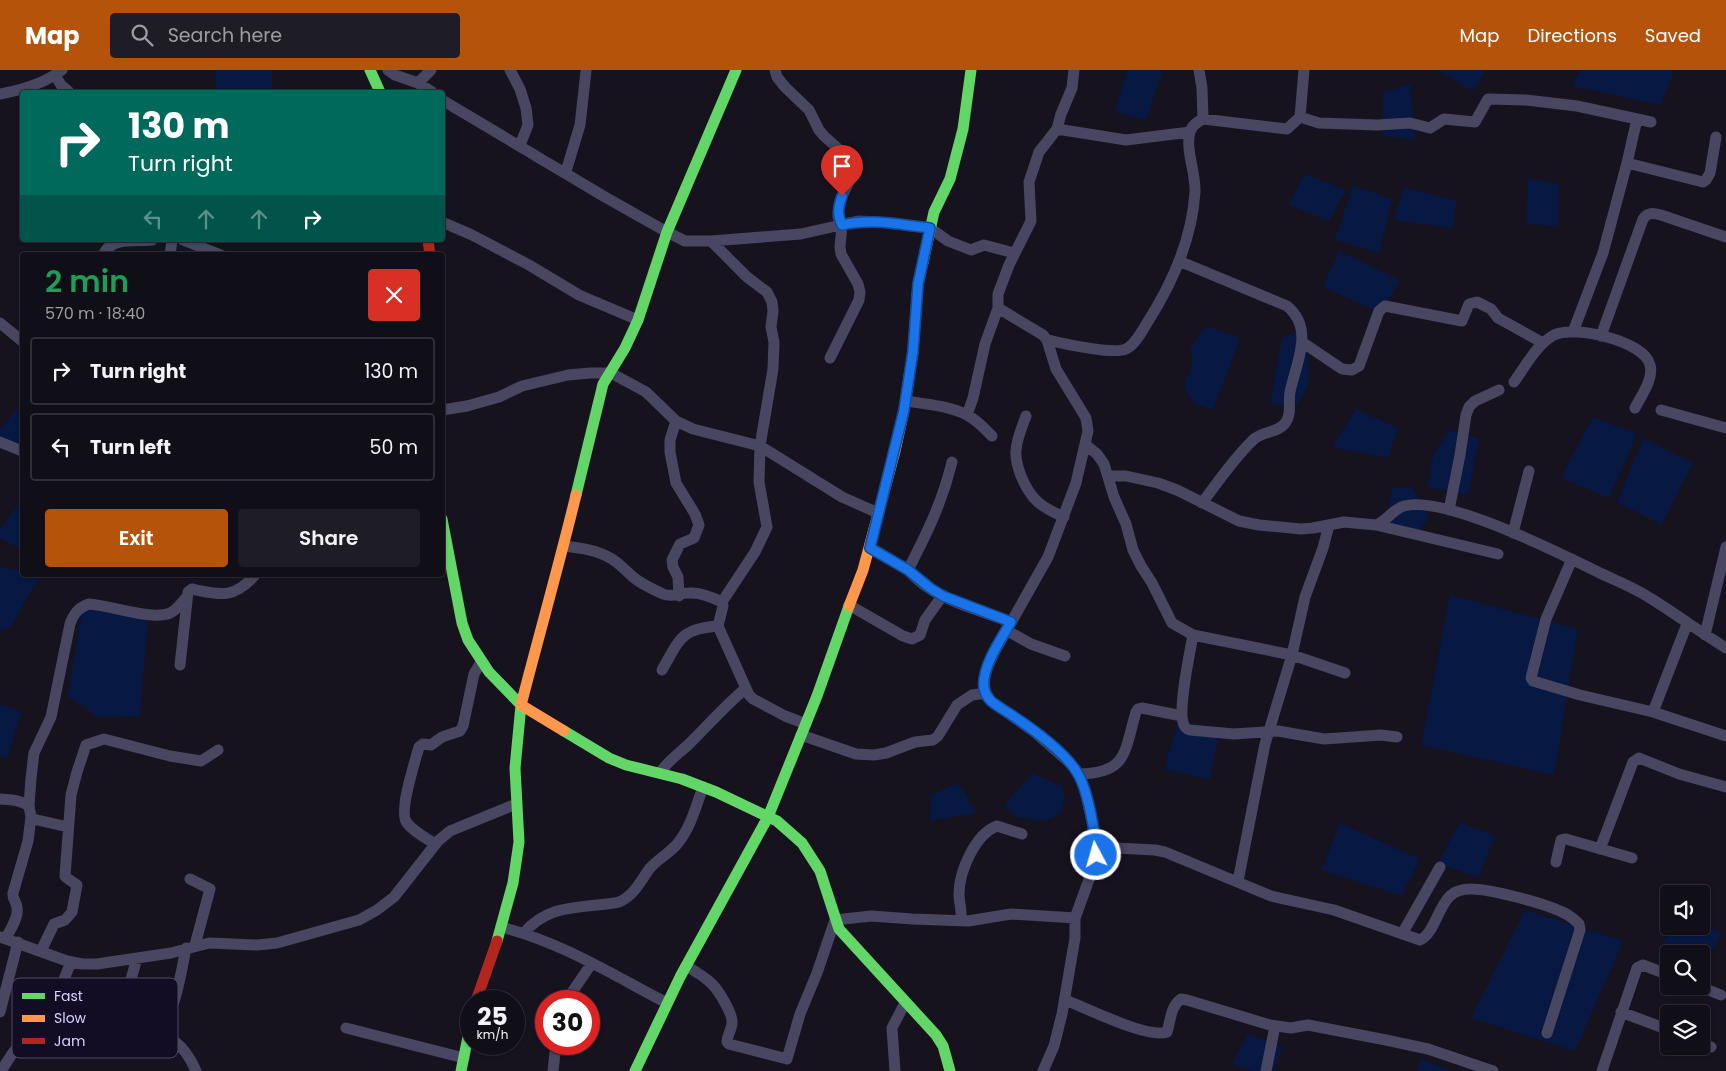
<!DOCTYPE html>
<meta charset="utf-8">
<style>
:root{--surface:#100e17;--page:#1e1c24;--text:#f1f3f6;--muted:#9c9ca1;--line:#302e36;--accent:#b45309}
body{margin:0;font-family:Poppins,sans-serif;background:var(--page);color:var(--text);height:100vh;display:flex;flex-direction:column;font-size:19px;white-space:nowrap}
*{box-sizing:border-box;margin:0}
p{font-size:16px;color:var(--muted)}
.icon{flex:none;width:28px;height:28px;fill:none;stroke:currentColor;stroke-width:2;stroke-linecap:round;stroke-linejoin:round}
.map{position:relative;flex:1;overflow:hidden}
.sheet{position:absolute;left:20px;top:182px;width:425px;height:325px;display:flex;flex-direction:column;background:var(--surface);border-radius:5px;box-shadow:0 1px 4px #0004,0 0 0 1px var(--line)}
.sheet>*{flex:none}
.hud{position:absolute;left:20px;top:20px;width:425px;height:152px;border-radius:5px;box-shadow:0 1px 4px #0004,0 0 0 1px var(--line);background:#00695c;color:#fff;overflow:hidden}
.controls{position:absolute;left:1660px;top:815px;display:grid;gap:10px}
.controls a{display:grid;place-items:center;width:50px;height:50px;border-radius:5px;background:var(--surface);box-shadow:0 1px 4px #0004,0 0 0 1px var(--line);font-size:25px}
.speed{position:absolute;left:460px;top:920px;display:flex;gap:10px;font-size:25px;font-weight:700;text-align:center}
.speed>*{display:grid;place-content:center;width:65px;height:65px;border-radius:50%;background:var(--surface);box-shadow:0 1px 4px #0004,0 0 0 1px var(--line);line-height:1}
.speed small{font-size:12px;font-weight:400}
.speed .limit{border:8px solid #d22;background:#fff;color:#111}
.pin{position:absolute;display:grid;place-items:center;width:42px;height:42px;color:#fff;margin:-51px -21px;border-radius:50% 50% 50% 0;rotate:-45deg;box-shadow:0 0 5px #0007}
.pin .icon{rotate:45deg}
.me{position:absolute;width:55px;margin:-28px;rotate:354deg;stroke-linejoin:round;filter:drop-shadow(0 0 4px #0008)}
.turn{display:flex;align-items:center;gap:18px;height:105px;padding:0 25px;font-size:22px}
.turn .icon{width:65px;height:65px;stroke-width:2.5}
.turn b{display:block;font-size:35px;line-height:42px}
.lanes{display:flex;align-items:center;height:48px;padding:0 25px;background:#0003;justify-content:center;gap:25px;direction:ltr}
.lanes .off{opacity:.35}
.round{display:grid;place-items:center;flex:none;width:52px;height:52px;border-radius:5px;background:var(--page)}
.head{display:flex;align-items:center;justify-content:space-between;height:85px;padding:0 25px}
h1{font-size:30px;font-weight:600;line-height:38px;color:#1e9e55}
.cta{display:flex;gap:10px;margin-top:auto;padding:10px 25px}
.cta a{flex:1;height:58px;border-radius:5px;background:var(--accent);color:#fff;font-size:20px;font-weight:600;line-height:58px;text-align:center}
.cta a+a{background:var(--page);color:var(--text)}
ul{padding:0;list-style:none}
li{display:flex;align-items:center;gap:15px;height:68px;margin:0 10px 8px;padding:0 15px;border:2px solid var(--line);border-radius:5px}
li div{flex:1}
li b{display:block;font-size:19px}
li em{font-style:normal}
header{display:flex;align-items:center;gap:30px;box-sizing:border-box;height:70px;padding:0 25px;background:var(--accent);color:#fff}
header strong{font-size:24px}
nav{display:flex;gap:28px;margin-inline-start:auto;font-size:18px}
.search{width:350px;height:45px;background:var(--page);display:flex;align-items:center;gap:12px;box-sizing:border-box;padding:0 18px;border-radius:5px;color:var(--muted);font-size:19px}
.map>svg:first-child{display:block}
.water{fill:#071842}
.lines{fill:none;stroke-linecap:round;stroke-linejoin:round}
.street{stroke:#494661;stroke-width:11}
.fast{stroke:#63d668;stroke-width:11}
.slow{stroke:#ff974d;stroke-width:11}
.jam{stroke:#b3261e;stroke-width:11}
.route-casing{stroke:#114b97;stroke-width:12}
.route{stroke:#1a73e8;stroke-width:9}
.key{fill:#120d25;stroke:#4e4866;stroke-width:1}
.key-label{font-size:14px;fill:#d9d1ff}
</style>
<header>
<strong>Map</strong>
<div class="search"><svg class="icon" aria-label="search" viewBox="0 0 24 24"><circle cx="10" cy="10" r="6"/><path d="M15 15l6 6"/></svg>Search here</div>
<nav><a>Map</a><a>Directions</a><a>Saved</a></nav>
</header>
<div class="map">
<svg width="1726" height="1001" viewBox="0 0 1726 1001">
<rect width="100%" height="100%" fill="#16131f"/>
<path class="water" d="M215 0H272V22H216Z
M1127 0H1163L1146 50 1115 42Z
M1436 0H1486L1473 21Z
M1580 0H1674L1661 35 1572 16Z
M1413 13 1410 15 1415 70 1383 66V23Z
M1305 104 1346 120 1329 151 1288 135Z
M1528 108 1559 114 1558 156 1526 154Z
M1353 116 1392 129 1379 183 1335 170Z
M1404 117 1457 131 1453 158 1394 150Z
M1339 181 1400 210 1381 243 1323 217Z
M1206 256 1240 268 1213 340 1194 334 1184 316 1193 292 1190 278Z
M1307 257 1309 314 1296 337 1270 334 1282 268Z
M16 339 22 342V376L0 368V360Z
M1356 339 1398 358 1388 388 1332 377Z
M1593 347 1637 364 1609 428 1561 408Z
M1448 360 1479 368 1468 425 1427 417 1433 387Z
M1643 368 1693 393 1661 455 1617 432Z
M1393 418H1413L1429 448 1415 466 1383 458Z
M22 429V479L0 468V459Z
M0 498 22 500V505H40L11 557 0 561Z
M1450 525 1578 559 1554 705 1421 675Z
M83 537 148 549 140 646 98 647 67 626Z
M0 634 21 642 8 688 0 686Z
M1179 650 1219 661 1210 710 1164 699Z
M1033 703 1061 716 1065 729 1060 744 1045 751 1016 747 1004 735Z
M958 713 977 743 930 751 931 725Z
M1460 752 1495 766 1478 808 1438 793Z
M1340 753 1420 789 1402 826 1321 800Z
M1525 840 1623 871 1575 981 1471 948Z
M1701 853 1721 863 1703 900H1701V884H1669V890L1657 886 1672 856H1701Z
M1248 964 1283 977 1273 1001H1251L1232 994Z
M1421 989 1451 1001H1417Z"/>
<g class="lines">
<path class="street" d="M388 0 395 5 418 13 432 22
M510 0 520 19 526 38 528 55 520 75
M775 0 777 7 785 17 809 40 819 60 824 66 842 82 854 89 856 93V98L842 126 838 142V147L842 155 840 177 841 184 858 214 860 222 859 230 830 288
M1199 0 1202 18 1203 49
M55 5 61 15 69 22
M418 13 431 0
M0 24C22 20 44 14 62 0
M442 30 605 127 667 162 685 171H711L801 164 858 151 879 152 930 158 948 171 971 180 984 175 1014 183
M1300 47 1304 0
M1057 59 1126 70 1190 62
M1627 93 1703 112 1706 110 1710 103 1716 67
M567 98 580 55 586 1
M442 152 472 165 529 195 579 225 638 250
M183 170 221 185
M711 171 747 207 767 222 772 232 773 241 771 257 774 272 773 299 760 376 759 412 767 457 755 482 722 532
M103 185C112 166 134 172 152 170
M170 185 172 170
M1179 191 1287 236C1315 259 1296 293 1290 322 1288 332 1292 343 1286 352 1279 363 1262 361 1253 370 1235 387 1217 413 1202 433
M0 253 22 271
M1573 262 1603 183 1627 93 1637 49
M1601 266 1643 149C1648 142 1653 143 1661 145L1726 167
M1047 270C1062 273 1112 285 1126 279 1135 275 1142 261 1147 253 1172 214 1192 169 1195 122 1196 103 1185 79 1190 62 1192 55 1197 52 1203 49L1287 59 1300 47 1319 53 1377 55 1410 53 1430 58 1444 49 1475 52 1488 29 1526 30 1577 36 1651 52
M1302 272 1342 299 1352 300 1359 296 1379 241 1385 236 1462 251 1469 234 1477 232 1491 239 1498 248 1543 273
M1514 312C1525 297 1537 274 1554 265 1574 255 1645 271 1650 295 1654 309 1641 326 1635 338
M906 331C926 334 949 336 967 345 977 350 984 358 992 366
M442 340 467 336 499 327 522 316 568 305 590 303H611L646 322 676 351 693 359 760 376 842 427 878 443
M1661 340 1726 358
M967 345 973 328 985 274 998 238
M1026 346C1022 357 1017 368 1016 380 1015 389 1018 398 1021 406 1031 430 1041 437 1064 447
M676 351 670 370V382L676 413 695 444 699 455 694 468 680 474 672 490 673 497 678 507 679 526
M0 372 22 381
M1086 375 1097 384 1104 394 1114 427 1126 454 1133 480 1141 496 1152 513 1172 553 1193 565 1292 585 1265 674 1238 811
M952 392C942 433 927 463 908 500 932 529 976 539 1011 552
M1108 406H1126L1158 413 1177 420 1239 451 1259 455 1301 459 1313 458 1344 452 1376 455C1386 452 1393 439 1404 436 1444 425 1557 482 1596 501 1614 510 1633 517 1650 528 1676 544 1700 562 1726 578
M1449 440 1460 385 1466 345 1469 337 1475 331 1499 320
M1329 455 1323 478 1305 527 1292 585 1345 603
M1376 455 1498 484
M1513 463 1529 401
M564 476C581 478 597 480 612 489 620 494 626 501 633 507 641 514 652 519 663 524 673 528 679 523 689 523 700 522 712 527 722 532L723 536 718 556 749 625 753 629 785 646 806 654
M870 477 908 500
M1572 489 1546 549 1532 604 1531 608 1533 611 1580 625 1653 642 1726 666
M849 535 903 566 912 569 920 565 925 550 943 525
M1006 560 1031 574 1065 586
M1193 565C1190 582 1177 642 1184 655 1186 659 1187 659 1190 660L1234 664 1278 661 1324 669 1381 665 1397 667
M1705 565 1726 477
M180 595 188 522 192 519C221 525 234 529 255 505
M662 600C680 569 680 559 718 556
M1653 642 1687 554
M801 665 856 684 874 685 886 683 915 672 933 670 938 666 957 635 972 625 986 623
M660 703C668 690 680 683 690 673 709 654 726 635 746 618
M1079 704C1128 703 1124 682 1136 642L1138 639 1142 638 1182 646
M0 729C11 730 20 730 29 736L31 747 33 749 68 757
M29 736 31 708 34 683 51 647 70 554C74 543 78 538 89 534 109 535 153 551 170 543 177 540 182 532 187 527
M435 774C426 768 414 762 407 753 398 742 415 692 419 677L423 674 431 675 442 667 460 661 463 656 474 604 481 592
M1096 777 1155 780 1165 782 1271 826 1334 840 1420 870C1434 864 1438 837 1450 826 1455 821 1464 819 1471 819 1491 819 1542 833 1560 841 1568 844 1574 849 1579 854L1580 860 1547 963
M1600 779 1633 692 1639 688 1679 704 1726 717
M1556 792 1561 770 1566 769 1632 788
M190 809 210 819 195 875
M961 850C962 838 959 834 959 824 959 802 975 764 997 756L1022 764
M501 857C561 872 613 905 667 933
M524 863C544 839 568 838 597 835 604 834 612 834 619 832 634 826 641 810 650 798 658 789 670 783 678 773 691 757 696 736 703 717
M1402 864 1440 797
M0 867 67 891 82 894H97L171 883 209 873 257 875 277 873 359 850 377 840 394 827 438 771 450 761 516 734
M6 868C10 860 19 847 17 838 17 832 12 829 13 823L28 771 31 747
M41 881 54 854 65 850 72 842 77 815 67 808 65 806 71 725 77 702 86 675 104 669 170 686 201 691 218 680
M137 888 128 920 115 944C149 968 176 954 196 1001
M686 896C695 901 705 907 712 914 719 921 733 944 732 953 732 959 727 965 727 972L729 974 787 989 800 944 817 903 835 850 871 846 912 849 968 851 1011 844 1075 848
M1698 916 1721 925
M1065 930C1087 938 1147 969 1167 962 1171 950 1170 937 1181 929L1187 930 1270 955 1291 958 1308 955 1386 970 1428 979 1493 1001
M566 931 592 893
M0 942 18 872
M1621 942 1669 960
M346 958 464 988
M160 963C176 936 180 909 186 878
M1701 973 1711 977
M1 1001 12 984 56 929 71 892
M553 1001 556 974
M895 1001 892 958 905 933
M1043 1001 1054 976 1062 944 1075 868V848L1095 793 1096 777 1092 751 1085 721 1079 704 1069 692 1036 663 991 631C978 615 987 597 995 581L1048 487 1076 413 1088 361 1086 348 1056 299 1047 270 1043 265 998 238V224L1009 195 1031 151 1029 112 1039 82 1057 59 1061 44 1072 18 1074 0
M1266 1001 1275 956
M1602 1001 1637 898 1643 895 1669 905"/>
<path class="fast" d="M370 0 380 22
M923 192 934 142 950 109 963 59 971 0
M576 425 603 314 625 278 638 250 667 162 736 0
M442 449 462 553 468 570 489 602 521 635 515 698 519 772 513 813 497 871
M564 661 609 688 626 695 682 709 716 722 777 751 802 773 820 801 839 859 936 965 943 976 950 1001
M461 1001 471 952
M635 1001 680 907 768 747 817 626 849 536"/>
<path class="slow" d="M849 536 863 500 895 381 904 340 913 281 918 214 923 192
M564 661 521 635C539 565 559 495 576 425"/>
<path class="jam" d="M428 170 430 185
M476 931 497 871"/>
</g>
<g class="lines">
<defs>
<path id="route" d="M842 126C838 138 837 144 842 155 872 148 900 155 930 158L918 214 913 281 904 340 870 478 908 500 930 518 943 526 1011 552C1001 569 981 598 984 618 985 623 988 628 991 631 998 637 1006 641 1013 646 1033 659 1067 684 1078 704 1088 721 1096 765 1096 785"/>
</defs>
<use href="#route" class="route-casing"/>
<use href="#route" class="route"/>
</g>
<rect x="12" y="908" width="166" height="80" rx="8" class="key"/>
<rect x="22" y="923" width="23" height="6" fill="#63d668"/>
<rect x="22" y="945" width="23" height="7" fill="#ff974d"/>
<rect x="22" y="968" width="23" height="6" fill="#b3261e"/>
<g class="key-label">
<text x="54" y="931">Fast</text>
<text x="54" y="953">Slow</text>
<text x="54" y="976">Jam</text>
</g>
</svg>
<div class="controls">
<a><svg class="icon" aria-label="sound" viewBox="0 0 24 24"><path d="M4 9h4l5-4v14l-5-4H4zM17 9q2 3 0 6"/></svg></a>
<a><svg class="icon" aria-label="search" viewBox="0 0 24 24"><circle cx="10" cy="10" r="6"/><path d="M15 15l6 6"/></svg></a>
<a><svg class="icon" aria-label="layers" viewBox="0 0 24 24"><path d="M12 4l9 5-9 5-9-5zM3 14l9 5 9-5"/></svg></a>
</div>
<div class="speed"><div>25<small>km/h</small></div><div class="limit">30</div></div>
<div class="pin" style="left:842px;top:126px;background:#d93025"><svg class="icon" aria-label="arrive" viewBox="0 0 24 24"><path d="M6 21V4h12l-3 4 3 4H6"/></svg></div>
<svg class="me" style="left:1096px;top:785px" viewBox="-20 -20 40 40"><circle r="17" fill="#1a73e8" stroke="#fff" stroke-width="3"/><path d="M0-11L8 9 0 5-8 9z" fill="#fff"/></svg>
<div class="hud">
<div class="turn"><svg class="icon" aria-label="right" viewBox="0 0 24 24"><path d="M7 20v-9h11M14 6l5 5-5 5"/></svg><div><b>130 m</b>Turn right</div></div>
<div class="lanes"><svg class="icon off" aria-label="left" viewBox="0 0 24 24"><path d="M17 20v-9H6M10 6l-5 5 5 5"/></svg><svg class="icon off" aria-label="ahead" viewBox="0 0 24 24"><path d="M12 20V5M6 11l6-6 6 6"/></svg><svg class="icon off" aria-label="ahead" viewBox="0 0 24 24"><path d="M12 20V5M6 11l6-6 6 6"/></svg><svg class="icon" aria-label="right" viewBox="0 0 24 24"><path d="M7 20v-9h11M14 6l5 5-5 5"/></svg></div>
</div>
<section class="sheet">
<div class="head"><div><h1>2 min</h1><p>570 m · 18:40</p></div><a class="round" style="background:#d93025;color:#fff"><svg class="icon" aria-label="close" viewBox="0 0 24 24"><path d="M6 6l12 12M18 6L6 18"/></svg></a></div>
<ul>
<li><svg class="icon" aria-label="right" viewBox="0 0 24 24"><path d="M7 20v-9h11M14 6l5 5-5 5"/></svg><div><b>Turn right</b></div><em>130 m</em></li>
<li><svg class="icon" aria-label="left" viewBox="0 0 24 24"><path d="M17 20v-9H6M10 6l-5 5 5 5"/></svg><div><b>Turn left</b></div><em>50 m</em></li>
</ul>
<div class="cta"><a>Exit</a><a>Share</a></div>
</section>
</div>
